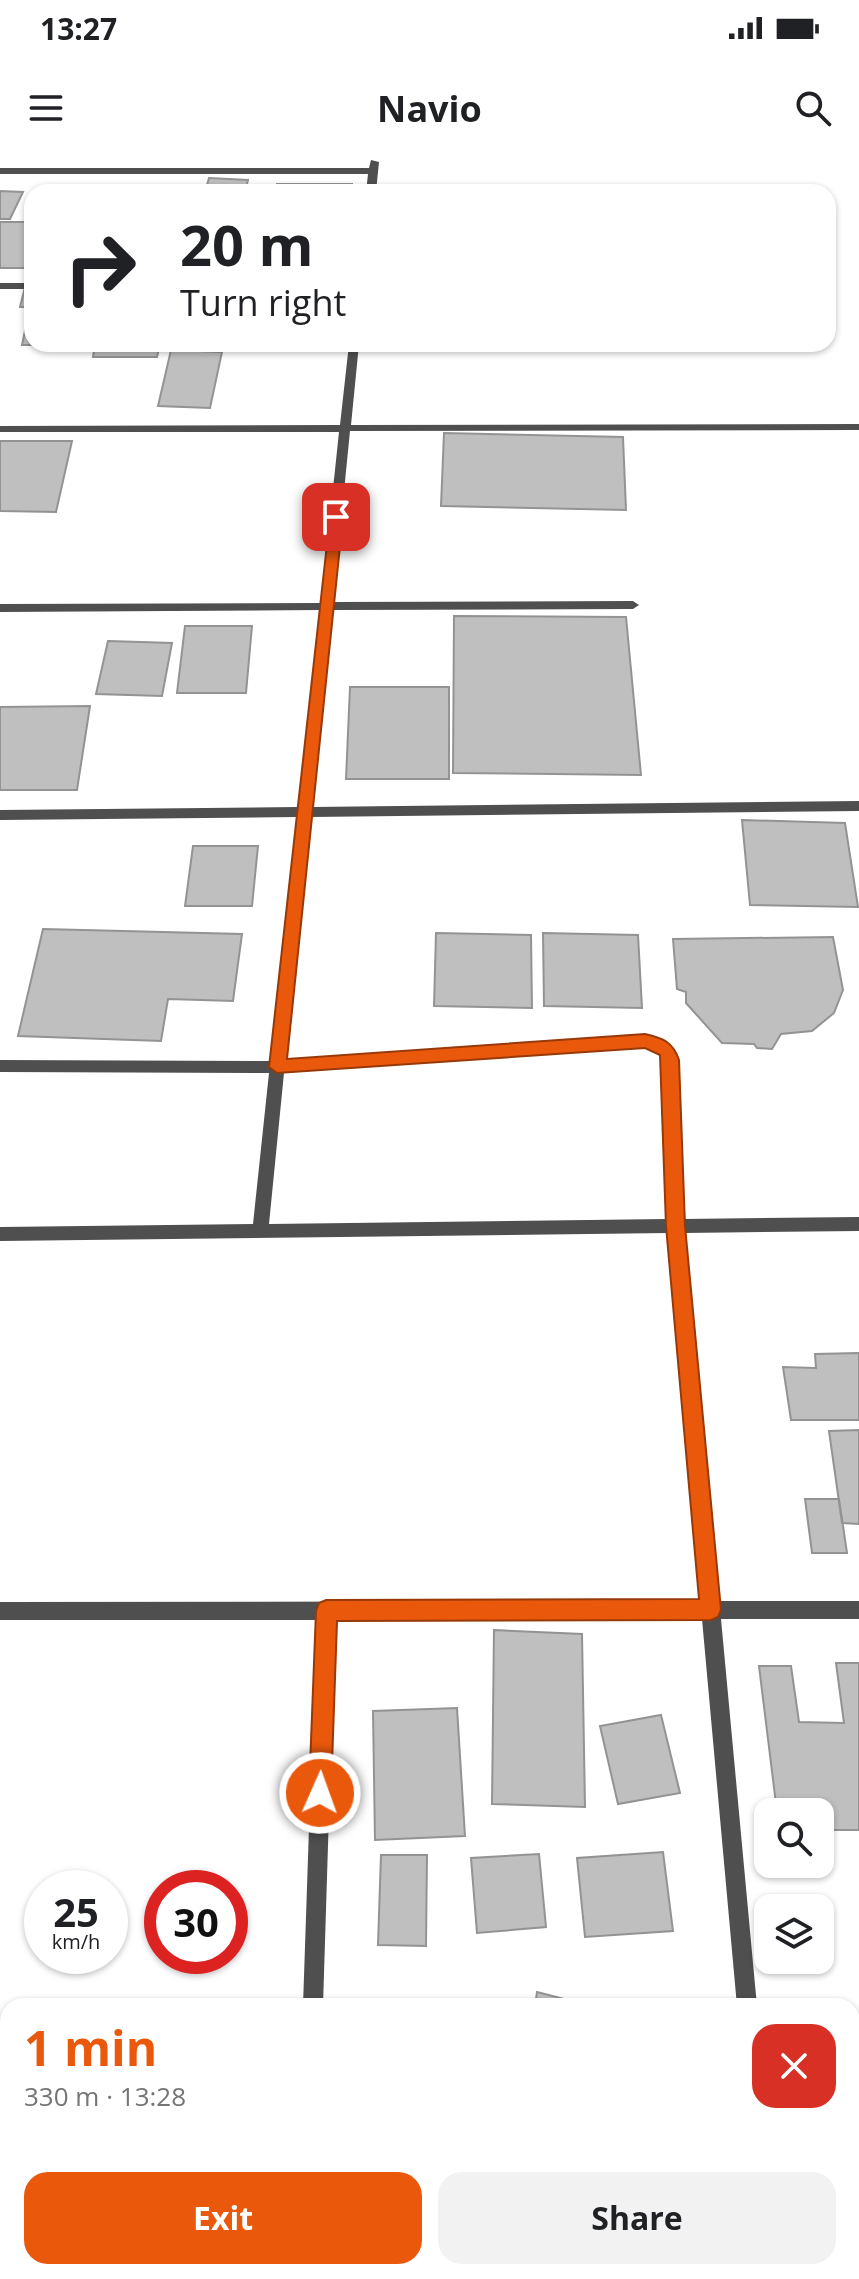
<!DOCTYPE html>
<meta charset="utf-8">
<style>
:root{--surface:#fff;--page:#f2f2f2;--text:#202124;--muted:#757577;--accent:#ea580c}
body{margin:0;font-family:"Open Sans",sans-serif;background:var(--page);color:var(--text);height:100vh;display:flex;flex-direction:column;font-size:30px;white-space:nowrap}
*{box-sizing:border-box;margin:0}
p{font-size:26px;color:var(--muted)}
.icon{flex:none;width:44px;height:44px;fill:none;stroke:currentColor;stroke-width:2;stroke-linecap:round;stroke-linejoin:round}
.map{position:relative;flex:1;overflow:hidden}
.details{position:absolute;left:0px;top:1838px;width:860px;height:282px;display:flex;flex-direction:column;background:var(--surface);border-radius:24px 24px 0 0;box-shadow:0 2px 6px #0004}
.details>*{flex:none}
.banner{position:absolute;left:24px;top:24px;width:812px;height:168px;border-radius:24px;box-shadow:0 2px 6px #0004;background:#fff;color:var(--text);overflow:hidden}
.controls{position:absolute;left:754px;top:1638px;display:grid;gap:16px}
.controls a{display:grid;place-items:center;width:80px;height:80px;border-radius:16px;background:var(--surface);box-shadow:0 2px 6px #0004;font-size:40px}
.speed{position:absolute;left:24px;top:1710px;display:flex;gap:16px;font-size:40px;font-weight:700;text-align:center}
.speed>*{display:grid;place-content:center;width:104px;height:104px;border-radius:50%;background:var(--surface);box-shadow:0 2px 6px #0004;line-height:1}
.speed small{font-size:20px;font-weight:400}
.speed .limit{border:12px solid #d22;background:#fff;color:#111}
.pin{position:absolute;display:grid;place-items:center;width:68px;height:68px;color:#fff;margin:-34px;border-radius:16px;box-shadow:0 4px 12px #0006}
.me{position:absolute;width:88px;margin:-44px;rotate:2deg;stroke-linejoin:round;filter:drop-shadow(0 0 6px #0008)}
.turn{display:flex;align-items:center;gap:28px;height:168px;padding:0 24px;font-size:36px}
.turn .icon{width:104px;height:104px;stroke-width:2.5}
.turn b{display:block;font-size:56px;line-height:68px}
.round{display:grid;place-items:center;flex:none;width:84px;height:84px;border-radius:24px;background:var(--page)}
.headline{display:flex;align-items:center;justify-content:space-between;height:136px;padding:0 24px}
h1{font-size:48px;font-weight:700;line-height:60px;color:var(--accent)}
.button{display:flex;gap:16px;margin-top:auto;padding:16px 24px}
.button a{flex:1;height:92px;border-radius:24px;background:var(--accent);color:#fff;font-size:32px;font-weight:700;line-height:92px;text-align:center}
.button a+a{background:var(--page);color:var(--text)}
.status{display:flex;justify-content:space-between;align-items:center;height:56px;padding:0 40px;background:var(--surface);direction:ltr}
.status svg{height:22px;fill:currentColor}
header{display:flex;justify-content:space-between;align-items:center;height:104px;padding:0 24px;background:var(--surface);font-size:36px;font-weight:700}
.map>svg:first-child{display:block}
.building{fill:#bfbfbf;stroke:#939393;stroke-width:2}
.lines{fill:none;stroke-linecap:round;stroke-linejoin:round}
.street{fill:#4f4f4f;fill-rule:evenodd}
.route{fill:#ea580c;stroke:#983908;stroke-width:2}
</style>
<div class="status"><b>13:27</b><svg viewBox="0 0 49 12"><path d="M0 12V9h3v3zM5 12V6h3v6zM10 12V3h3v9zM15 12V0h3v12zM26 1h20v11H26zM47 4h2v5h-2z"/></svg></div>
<header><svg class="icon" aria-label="menu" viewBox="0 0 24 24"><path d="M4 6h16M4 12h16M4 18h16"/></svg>Navio<svg class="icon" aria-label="search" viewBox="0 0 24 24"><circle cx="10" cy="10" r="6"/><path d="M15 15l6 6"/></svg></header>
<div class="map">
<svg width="859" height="2119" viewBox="0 0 859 2119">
<rect width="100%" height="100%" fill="#fff"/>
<path class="building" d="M209 18 248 20 245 32H205Z
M277 24H352V32H276Z
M131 26 194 27 193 32H129Z
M0 31 23 32 10 59H0Z
M0 62H32L31 108H0Z
M25 127H32V184L69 185H22L30 147H20Z
M95 184H160L157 197H93Z
M171 190 222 192 210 248 158 246Z
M444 273 623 277 626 350 441 346Z
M0 281H72L56 352 0 351Z
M454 456 626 457 641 615 453 613Z
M185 466H252L246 533H177Z
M108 481 172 483 162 536 96 534Z
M350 527H449V619H346Z
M90 546 77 630H0V547Z
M742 660 845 663 858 747 750 745Z
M193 686H258L252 746H185Z
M43 769 242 774 233 841 168 839 161 881 18 876Z
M436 773 531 775 532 848 434 846Z
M543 773 638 775 642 848 544 846Z
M833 777 843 830 834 853 812 871 781 874 772 889 757 888 754 884 722 883 686 843V832L677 829 673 779Z
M859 1193V1260H791L783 1207 816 1208 815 1194Z
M859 1270V1364L842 1363 829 1271Z
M805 1339H839L847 1393H812Z
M494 1470 582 1474 585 1647 492 1644Z
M836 1503H859V1670H820V1652H777L759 1506H791L799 1562 844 1563Z
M457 1548 465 1676 375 1680 373 1551Z
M661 1555 680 1633 618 1644 600 1566Z
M663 1692 673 1771 585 1777 577 1698Z
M539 1694 546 1767 477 1773 471 1698Z
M381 1695H427L426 1786 378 1785Z
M537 1832 591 1846H535Z
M124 2112H256L255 2119H123Z
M370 2112H532L533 2119H370Z
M580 2112H718V2119H580Z"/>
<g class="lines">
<path class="street" d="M371 0 379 2 376 32H366L368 14H0V8H369Z
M0 123H32V129H0Z
M349 184H359L351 265 859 264V270L350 271 333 442 633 441 639 445 633 449 332 450 312 647 859 641V651L311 657 286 900 650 876 669 884 677 900 683 1059 859 1057V1071L684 1073 719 1441H859V1459H721L757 1846H737L702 1459 335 1460 323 1846H303L316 1460H0V1442L700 1441 668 1073 0 1081V1067L253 1064 269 913 0 912V900L271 901 297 657 0 660V650L298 647 320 450 0 452V444L321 443 339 272H0V266L340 265ZM645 887 656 891 663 900 667 1059 269 1064 284 913Z
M852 1933H859V1955H852Z
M0 1935H8V1957H0Z
M292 2112H314V2119H292Z
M760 2112H782L783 2119H761Z"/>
</g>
<path class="route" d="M336 353 343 357 287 899 645 874C663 878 673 882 679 900L685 1066 721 1450 718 1457 711 1460 337 1461 331 1633 328 1641 320 1644 312 1641 309 1633 316 1451 319 1443 326 1440 699 1439 666 1066 660 895 645 888 277 913 269 907 330 357Z"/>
</svg>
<div class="controls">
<a><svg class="icon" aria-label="search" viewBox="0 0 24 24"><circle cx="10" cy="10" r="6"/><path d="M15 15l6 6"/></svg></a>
<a><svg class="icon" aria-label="layers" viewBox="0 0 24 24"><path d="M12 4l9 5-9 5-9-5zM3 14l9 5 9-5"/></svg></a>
</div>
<div class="speed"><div>25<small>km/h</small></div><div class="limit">30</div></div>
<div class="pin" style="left:336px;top:357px;background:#d93025"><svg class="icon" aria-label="arrive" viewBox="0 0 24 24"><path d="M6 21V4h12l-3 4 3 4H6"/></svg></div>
<svg class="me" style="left:320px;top:1633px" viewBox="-20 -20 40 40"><circle r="17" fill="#ea580c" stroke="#fff" stroke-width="3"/><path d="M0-11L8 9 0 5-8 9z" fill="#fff"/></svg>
<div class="banner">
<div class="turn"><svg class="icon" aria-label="right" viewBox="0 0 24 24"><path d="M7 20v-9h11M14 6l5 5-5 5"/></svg><div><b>20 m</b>Turn right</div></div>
</div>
<section class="details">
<div class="headline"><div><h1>1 min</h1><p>330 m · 13:28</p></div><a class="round" style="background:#d93025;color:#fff"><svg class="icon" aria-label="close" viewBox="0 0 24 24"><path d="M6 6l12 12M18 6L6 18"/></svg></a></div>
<div class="button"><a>Exit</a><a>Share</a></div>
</section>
</div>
